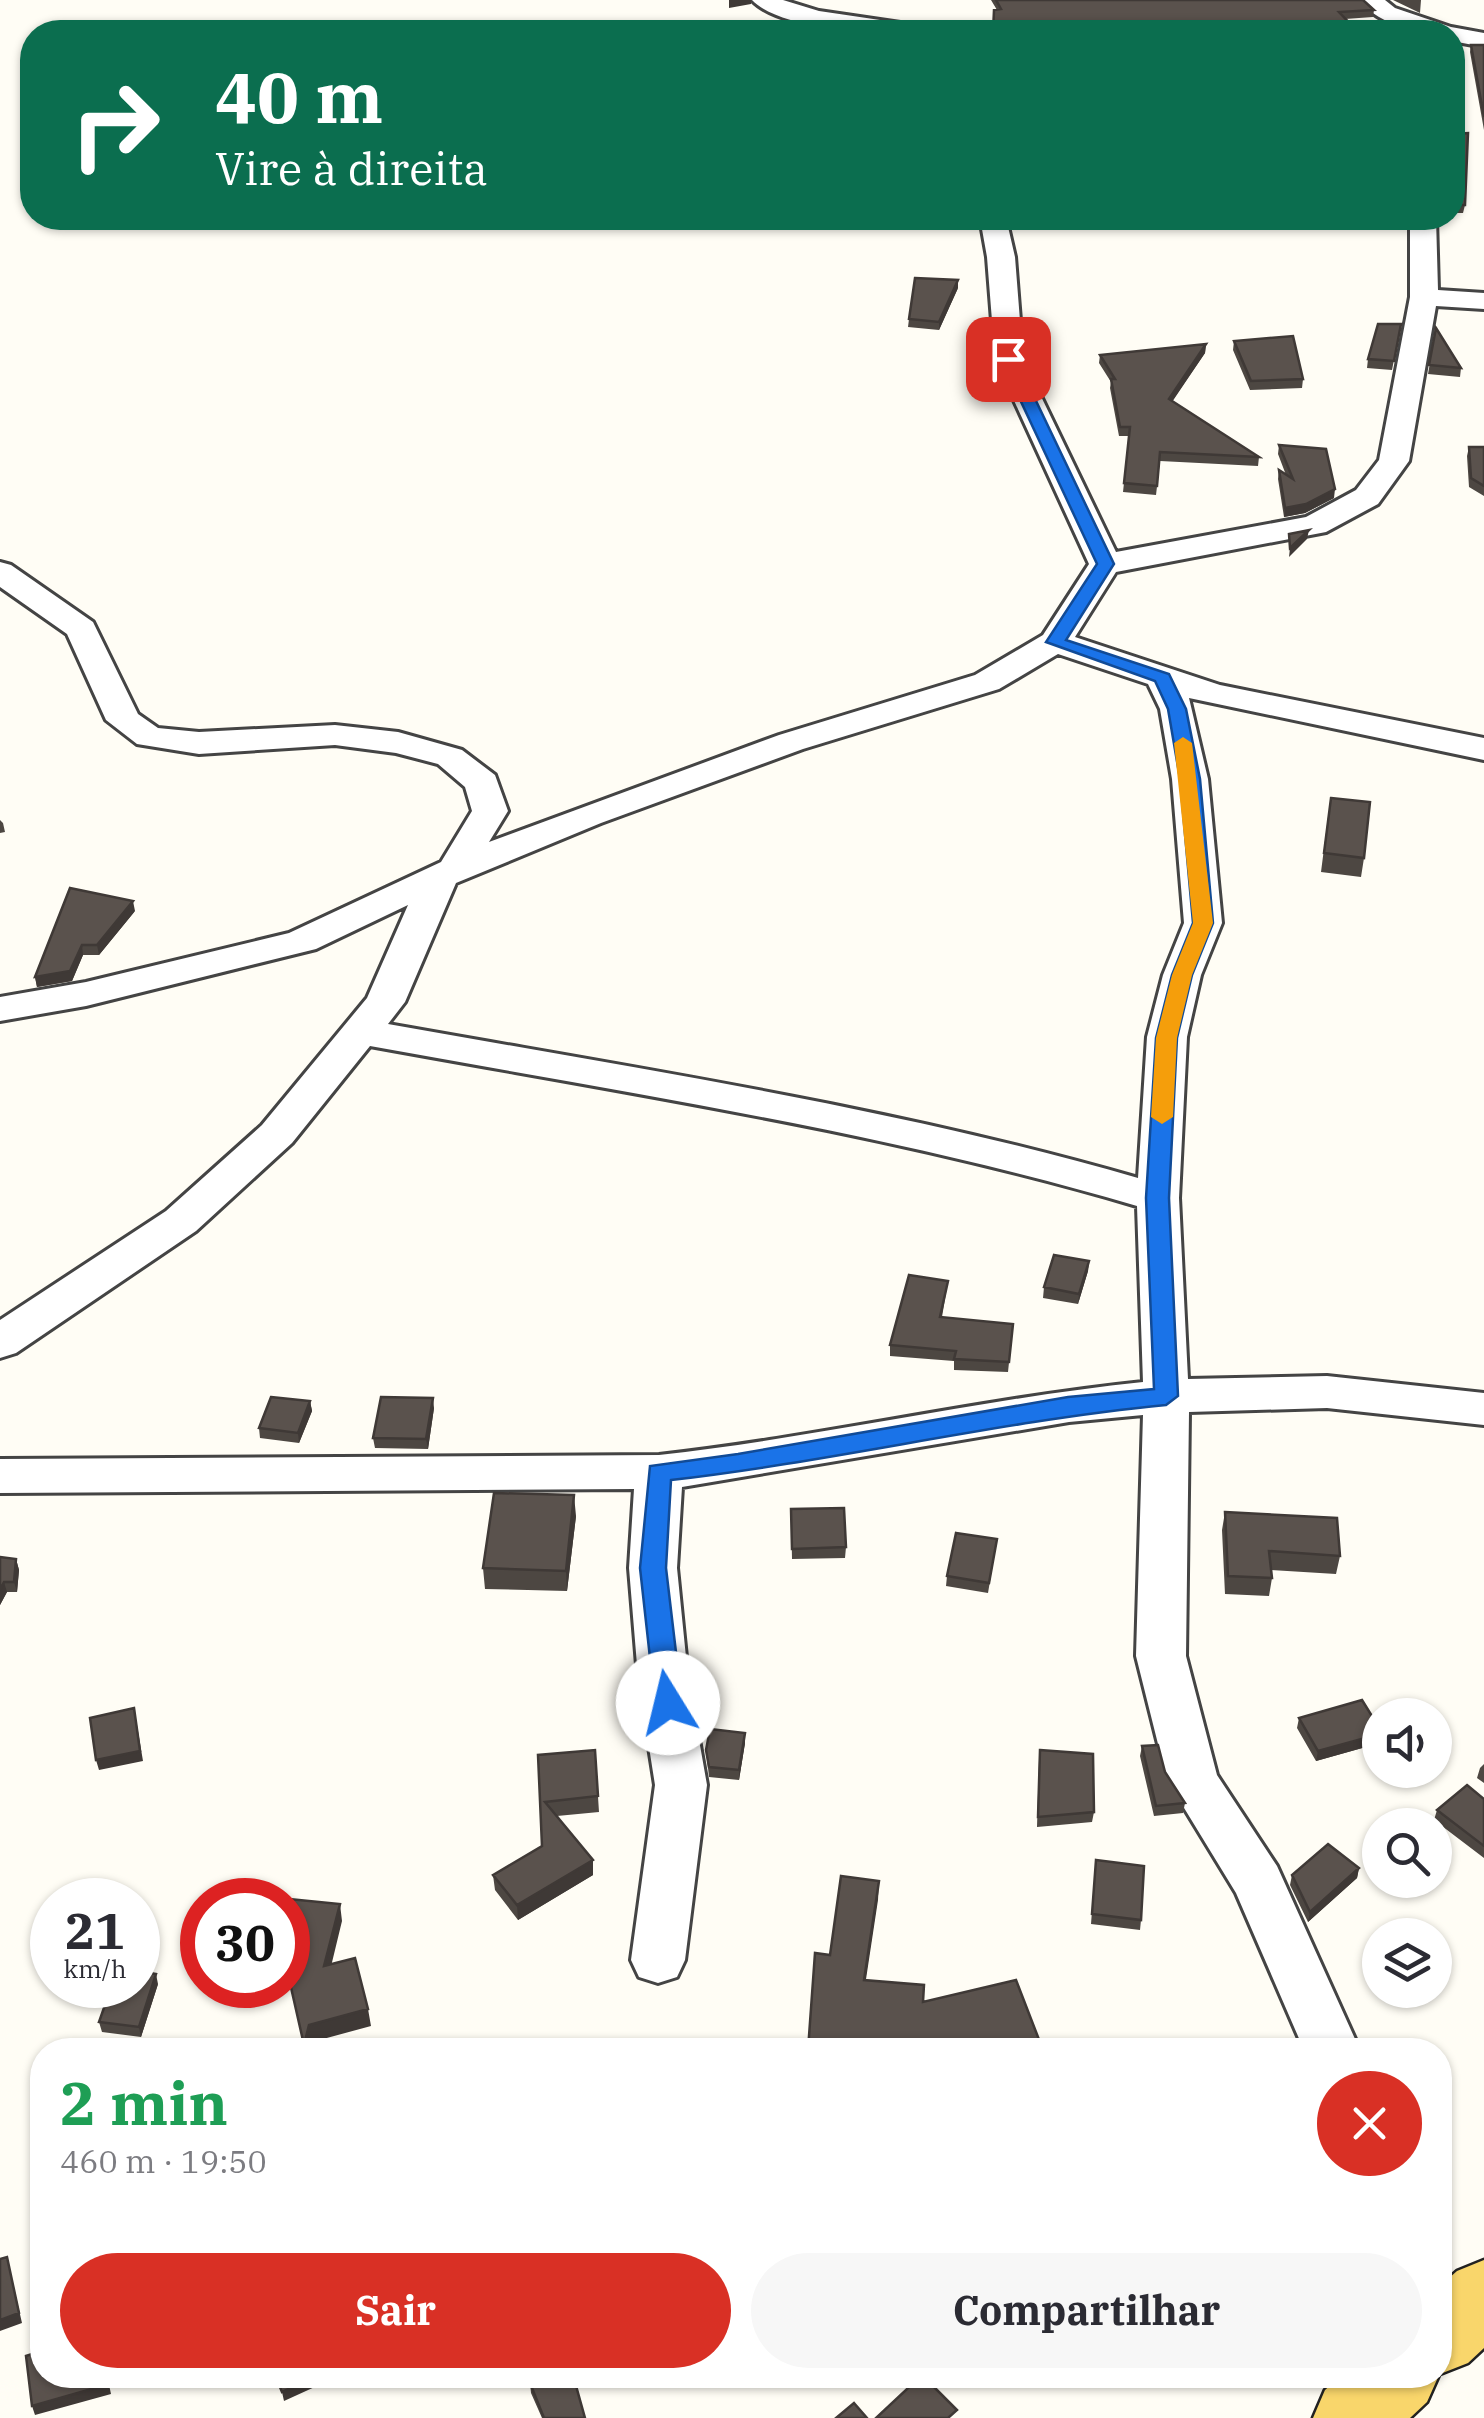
<!DOCTYPE html>
<html lang="pt">
<meta charset="utf-8">
<style>
:root{--surface:#fff;--page:#f7f7f7;--text:#2b2b33;--muted:#7c7c81;--accent:#d93025}
body{margin:0;font-family:"IBM Plex Serif",serif;background:var(--page);color:var(--text);height:100vh;display:flex;flex-direction:column;font-size:38px;white-space:nowrap}
*{box-sizing:border-box;margin:0}
p{font-size:32px;color:var(--muted)}
.icon{flex:none;width:55px;height:55px;fill:none;stroke:currentColor;stroke-width:2;stroke-linecap:round;stroke-linejoin:round}
.map{position:relative;flex:1;overflow:hidden}
.details{position:absolute;left:30px;top:2038px;width:1422px;height:350px;display:flex;flex-direction:column;background:var(--surface);border-radius:40px;box-shadow:0 2px 8px #0004}
.details>*{flex:none}
.hud{position:absolute;left:20px;top:20px;width:1445px;height:210px;border-radius:40px;box-shadow:0 2px 8px #0004;background:#0b6e4f;color:#fff;overflow:hidden}
.tools{position:absolute;left:1362px;top:1698px;display:grid;gap:20px}
.tools a{display:grid;place-items:center;width:90px;height:90px;border-radius:50%;background:var(--surface);box-shadow:0 2px 8px #0004;font-size:50px}
.speed{position:absolute;left:30px;top:1878px;display:flex;gap:20px;font-size:50px;font-weight:700;text-align:center}
.speed>*{display:grid;place-content:center;width:130px;height:130px;border-radius:50%;background:var(--surface);box-shadow:0 2px 8px #0004;line-height:1}
.speed small{font-size:25px;font-weight:400}
.speed .limit{border:15px solid #d22;background:#fff;color:#111}
.pin{position:absolute;display:grid;place-items:center;width:85px;height:85px;color:#fff;margin:-42px;border-radius:20px;box-shadow:0 5px 15px #0006}
.me{position:absolute;width:110px;margin:-55px;rotate:351deg;stroke-linejoin:round;filter:drop-shadow(0 0 8px #0008)}
.turn{display:flex;align-items:center;gap:35px;height:210px;padding:0 30px;font-size:45px}
.turn .icon{width:130px;height:130px;stroke-width:2.5}
.turn b{display:block;font-size:70px;line-height:85px}
.round{display:grid;place-items:center;flex:none;width:105px;height:105px;border-radius:52px;background:var(--page)}
.head{display:flex;align-items:center;justify-content:space-between;height:170px;padding:0 30px}
h1{font-size:60px;font-weight:700;line-height:75px;color:#1e9e55}
.action{display:flex;gap:20px;margin-top:auto;padding:20px 30px}
.action a{flex:1;height:115px;border-radius:60px;background:var(--accent);color:#fff;font-size:40px;font-weight:700;line-height:115px;text-align:center}
.action a+a{background:var(--page);color:var(--text)}
.map>svg:first-child{display:block}
.lines{fill:none;stroke-linecap:round;stroke-linejoin:round}
.minor-casing{stroke:#444;stroke-width:6}
.primary-casing{stroke:#222;stroke-width:5}
.minor{fill:#fff;fill-rule:evenodd}
.primary{fill:#f9d66b;fill-rule:evenodd}
.wall{fill:#4d4742}
.shaded-wall{fill:#3f3936}
.building{fill:#5a524d;stroke:#3f3936;stroke-width:2.5}
.route{fill:#1a73e8;stroke:#114b97;stroke-width:2.5}
.slow{fill:#f59e0b}
</style>
<div class="map">
<svg width="1484" height="2418" viewBox="0 0 1484 2418">
<rect width="100%" height="100%" fill="#fffdf5"/>
<g class="lines">
<defs>
<path id="minor" d="M752 0H783L819 11 914 25 926 32C886 35 781 31 752 0Z
M1359 0H1385L1395 8 1451 27 1484 33V47L1452 41V32C1419 32 1382 28 1359 0Z
M980 218H1006L1015 257 1023 359 1116 552 1306 517 1356 490 1379 460 1410 297V218H1436L1438 290 1484 293V309L1436 306 1409 461 1378 504 1326 532 1116 572 1075 637 1220 685 1484 738V760L1189 698 1208 779 1222 923 1201 975 1187 1037 1179 1198 1188 1379 1327 1376 1484 1393V1425L1327 1408 1189 1412 1186 1656 1217 1775 1277 1866 1360 2050H1304L1236 1893 1167 1780 1136 1656 1143 1415 1069 1422 682 1487 677 1568 688 1677 707 1785 685 1960 677 1977 658 1983 639 1977 631 1960 655 1785 638 1677 629 1568 634 1489 0 1493V1459L659 1455C821 1437 980 1399 1143 1382L1137 1206C887 1132 627 1093 370 1046L292 1143 196 1231 16 1353 0 1358V1320L166 1211 262 1125 367 998 408 905 316 949 86 1006 0 1021V997L86 982 289 933 441 862 472 811 465 787 438 764 396 753 335 745 199 754 137 744 106 720 67 634 0 587V562L11 565 93 622 138 714 158 728 199 732 335 725 398 732 462 750 495 775 508 811 489 842 779 735 975 675 1043 635 1089 564 995 359 987 257ZM1058 654 1148 684 1160 709 1172 779 1184 923 1163 975 1147 1037 1138 1178C893 1107 639 1069 388 1024L405 1002 456 883 601 823 803 749 999 689Z"/>
<path id="primary" d="M1484 2260V2348L1468 2363 1440 2374V2286L1457 2271Z
M1342 2375H1439L1427 2402 1410 2418H1313L1325 2390Z"/>
</defs>
<use href="#minor" class="minor-casing"/>
<use href="#primary" class="primary-casing"/>
<use href="#minor" class="minor"/>
<use href="#primary" class="primary"/>
</g>
<path class="wall" d="M991 0H1363L1374 10 1373 17 1345 19 997 10Z
M1393 0H1421L1420 13Z
M1471 45H1484V130L1470 52Z
M1452 134 1465 205 1463 213H1452Z
M958 288 939 330 908 327 909 319Z
M1401 324 1392 370 1367 368 1368 359Z
M1436 328 1461 368 1460 377 1428 374Z
M1234 341 1303 379 1302 388 1250 390 1233 350Z
M1206 344 1205 353 1172 401 1259 457 1258 466 1160 461 1156 495 1123 492 1129 436H1119L1110 388 1111 382 1099 363 1100 355Z
M1279 445 1334 498 1305 513 1284 517 1278 479 1279 470 1286 475 1278 454Z
M1469 447H1484V496L1469 487 1467 456Z
M1328 817 1364 858 1361 877 1321 872Z
M0 820 3 823 5 832 0 833Z
M135 911 99 955H83L72 981 37 987 35 977Z
M1089 1261 1088 1271 1078 1304 1043 1298 1044 1287Z
M948 1281 942 1317 1013 1324 1008 1372 954 1370V1361L890 1356V1345Z
M310 1401 312 1411 299 1443 260 1438 259 1428Z
M434 1408 428 1449 375 1448 373 1438Z
M791 1509 846 1547 845 1558 792 1559Z
M1225 1512 1340 1556 1336 1574 1271 1570 1272 1578 1269 1596 1225 1594 1222 1530Z
M576 1516 567 1591 485 1589 483 1568Z
M997 1539 988 1593 946 1586 947 1576Z
M0 1557 16 1559 19 1570 17 1592H7L0 1605Z
M1299 1718 1380 1743 1316 1761 1297 1728Z
M745 1743 739 1780 709 1777 706 1750Z
M1142 1746 1165 1772 1185 1803 1183 1813 1154 1816 1140 1756Z
M595 1750 599 1812 557 1816 593 1860V1875L518 1920 495 1890 493 1875 542 1846 538 1755Z
M1039 1760 1094 1812 1092 1822 1037 1827Z
M1484 1764V1783L1477 1778 1480 1768Z
M1484 1799V1858L1434 1820 1437 1810Z
M1359 1868 1357 1878 1308 1922 1290 1885 1292 1875Z
M1095 1871 1141 1920 1140 1930 1091 1924Z
M158 1984 141 2037 102 2032 99 2022Z
M530 2383 585 2418H542L531 2393Z"/>
<path class="shaded-wall" d="M729 0H751V4L729 8Z
M958 280V288L939 330V322Z
M1206 344 1205 353 1168 408 1169 399Z
M1335 489 1334 498 1305 513 1284 517 1285 508Z
M1309 530 1307 539 1289 557 1290 548Z
M133 901 135 911 99 955 97 945Z
M82 945 83 955 72 981 37 987 35 977Z
M1089 1261 1088 1271 1078 1304 1079 1294Z
M433 1398 434 1408 428 1449 426 1439Z
M310 1401 312 1411 299 1443 298 1433Z
M574 1495 576 1516 567 1591 566 1571Z
M16 1559 19 1570 17 1592 14 1582Z
M4 1582 7 1592 0 1605V1590Z
M136 1719 143 1761 99 1770 96 1760Z
M745 1733V1743L739 1780V1770Z
M1380 1734V1743L1316 1761 1318 1751Z
M593 1860V1875L518 1920 517 1905Z
M1359 1868 1357 1878 1308 1922 1310 1912Z
M879 1881 878 1900 863 1999 864 1980Z
M340 1904 342 1921 327 1983 324 1966Z
M156 1974 158 1984 141 2037 139 2027Z
M368 2009 371 2026 312 2042 310 2050H305L304 2045 309 2025Z
M7 2257 22 2323 0 2331V2320Z
M107 2375 111 2394 35 2415 32 2406Z
M319 2375H341L284 2401 282 2392Z"/>
<path class="building" d="M996 0H1363L1374 10 1339 12 1358 32H993L994 10 1001 9Z
M1471 45H1484V117Z
M1468 133 1465 205H1452V134Z
M915 278 958 280 939 322 909 319Z
M1378 324H1401L1394 361 1368 359Z
M1436 328 1461 368 1429 365Z
M1293 336 1303 379 1251 381 1234 341Z
M1206 344 1169 399 1259 457 1160 452 1157 486 1124 483 1130 427H1120L1111 379H1115L1100 355Z
M1279 445 1326 449 1335 489 1306 504 1285 508 1279 470 1293 479Z
M1469 447H1484V486L1471 478Z
M1309 530 1290 548 1289 534Z
M1331 798 1370 802 1364 858 1324 853Z
M70 888 133 901 97 945H82L70 971 35 977Z
M1054 1255 1089 1261 1079 1294 1044 1287Z
M909 1275 948 1281 940 1317 1013 1324 1009 1362 954 1359 956 1351 890 1345Z
M271 1397 310 1401 298 1433 259 1428Z
M381 1397 433 1398 426 1439 373 1438Z
M494 1493 574 1495 566 1571 483 1568Z
M844 1508 846 1547 792 1549 791 1509Z
M1225 1512 1337 1518 1340 1556 1269 1551 1272 1578 1228 1576Z
M956 1533 997 1539 989 1583 947 1576Z
M0 1557 16 1559 14 1582H4L0 1590Z
M1362 1700 1380 1729V1734L1318 1751 1299 1718Z
M134 1708 140 1751 96 1760 90 1718Z
M710 1729 745 1733 739 1770 709 1767 706 1750Z
M1158 1745 1165 1772 1185 1803 1156 1806 1142 1746Z
M595 1750 598 1796 545 1802 593 1860 517 1905 493 1875 542 1846 538 1755Z
M1040 1750 1093 1754 1094 1812 1038 1817Z
M1467 1785 1484 1799V1846L1437 1810Z
M1328 1844 1359 1868 1310 1912 1292 1875Z
M1096 1860 1144 1866 1141 1920 1092 1914Z
M841 1876 879 1881 864 1980 924 1985 923 2002 1016 1980 1043 2050H808L815 1953 830 1955Z
M289 1899 340 1904 324 1966 355 1958 368 2009 309 2025 304 2045 288 1974Z
M138 1971 156 1974 139 2027 99 2022 112 1985H138Z
M522 2040 560 2041V2050H521Z
M7 2257 19 2313 0 2320V2259Z
M42 2351V2375H107L109 2384 32 2406 26 2356Z
M275 2375H319L282 2392Z
M550 2375H573L585 2418H544L530 2383Z
M922 2375 957 2410 948 2418H876Z
M854 2403 867 2418H836Z"/>
<path class="route" d="M1003 355 1016 359 1114 564 1066 640 1169 674 1186 709 1200 779 1213 923 1192 975 1177 1038 1169 1198 1178 1396 1166 1405C1000 1421 837 1461 671 1480L666 1568 682 1703 678 1711 668 1714 659 1711 655 1703 640 1568 650 1466 738 1454 1068 1397 1154 1389 1146 1198 1156 1038 1172 975 1193 923 1180 779 1168 709 1155 681 1046 642 1097 564 1001 359Z"/>
<path class="slow" d="M1183 737 1192 743 1213 923 1192 975 1177 1038 1173 1117 1162 1124 1151 1117 1156 1038 1172 975 1193 923 1174 743Z"/>
</svg>
<div class="tools">
<a><svg class="icon" aria-label="sound" viewBox="0 0 24 24"><path d="M4 9h4l5-4v14l-5-4H4zM17 9q2 3 0 6"/></svg></a>
<a><svg class="icon" aria-label="search" viewBox="0 0 24 24"><circle cx="10" cy="10" r="6"/><path d="M15 15l6 6"/></svg></a>
<a><svg class="icon" aria-label="layers" viewBox="0 0 24 24"><path d="M12 4l9 5-9 5-9-5zM3 14l9 5 9-5"/></svg></a>
</div>
<div class="speed"><div>21<small>km/h</small></div><div class="limit">30</div></div>
<div class="pin" style="left:1008px;top:359px;background:#d93025"><svg class="icon" aria-label="arrive" viewBox="0 0 24 24"><path d="M6 21V4h12l-3 4 3 4H6"/></svg></div>
<svg class="me" style="left:668px;top:1703px" viewBox="-20 -20 40 40"><circle r="19" fill="#fff"/><path d="M0-13L10 11 0 6-10 11z" fill="#1a73e8"/></svg>
<div class="hud">
<div class="turn"><svg class="icon" aria-label="right" viewBox="0 0 24 24"><path d="M7 20v-9h11M14 6l5 5-5 5"/></svg><div><b>40 m</b>Vire à direita</div></div>
</div>
<section class="details">
<div class="head"><div><h1>2 min</h1><p>460 m · 19:50</p></div><a class="round" style="background:#d93025;color:#fff"><svg class="icon" aria-label="close" viewBox="0 0 24 24"><path d="M6 6l12 12M18 6L6 18"/></svg></a></div>
<div class="action"><a>Sair</a><a>Compartilhar</a></div>
</section>
</div>
